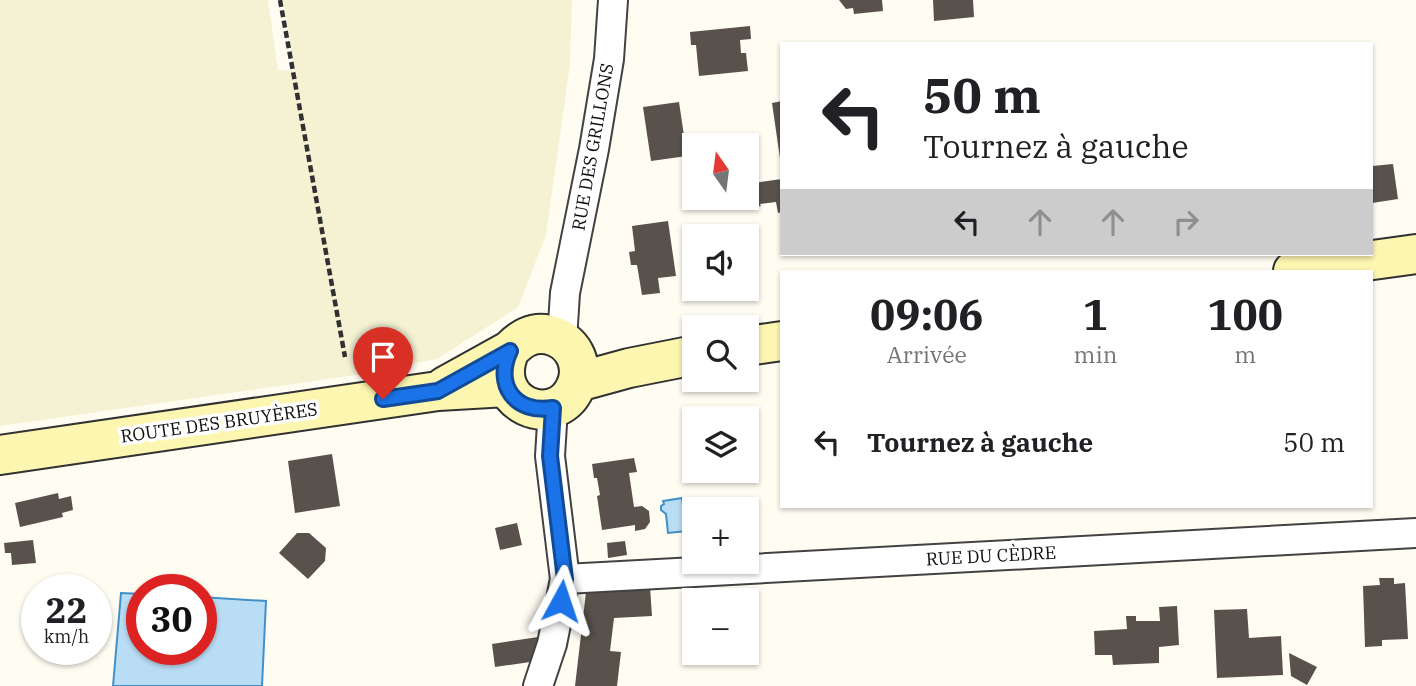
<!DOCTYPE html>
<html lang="fr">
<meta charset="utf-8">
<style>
:root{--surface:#fff;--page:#f6f6f6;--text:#202124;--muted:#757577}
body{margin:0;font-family:"IBM Plex Serif",serif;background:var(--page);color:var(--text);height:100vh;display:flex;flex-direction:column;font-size:26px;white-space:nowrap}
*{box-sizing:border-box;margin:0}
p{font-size:23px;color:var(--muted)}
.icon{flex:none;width:38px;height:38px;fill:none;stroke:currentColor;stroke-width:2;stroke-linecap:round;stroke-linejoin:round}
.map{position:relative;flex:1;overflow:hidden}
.details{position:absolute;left:780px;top:270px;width:593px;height:238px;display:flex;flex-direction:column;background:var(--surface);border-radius:0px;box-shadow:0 2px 5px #0004}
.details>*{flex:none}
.banner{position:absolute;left:780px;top:42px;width:593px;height:214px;border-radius:0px;box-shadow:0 2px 5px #0004;background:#fff;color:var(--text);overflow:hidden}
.needle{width:46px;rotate:346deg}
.controls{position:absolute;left:682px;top:133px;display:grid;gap:14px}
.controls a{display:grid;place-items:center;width:77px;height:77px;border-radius:0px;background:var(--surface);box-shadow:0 2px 5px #0004;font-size:35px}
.speed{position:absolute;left:21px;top:574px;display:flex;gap:14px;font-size:35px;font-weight:700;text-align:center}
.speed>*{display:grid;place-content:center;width:91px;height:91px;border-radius:50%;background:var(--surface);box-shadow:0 2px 5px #0004;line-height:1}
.speed small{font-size:18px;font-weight:400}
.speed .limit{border:10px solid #d22;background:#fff;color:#111}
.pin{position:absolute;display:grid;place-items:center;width:60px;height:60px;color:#fff;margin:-72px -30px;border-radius:50% 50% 50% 0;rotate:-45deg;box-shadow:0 0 7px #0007}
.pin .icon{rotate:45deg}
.me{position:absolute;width:77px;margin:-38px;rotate:5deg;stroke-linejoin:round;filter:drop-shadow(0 0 5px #0008)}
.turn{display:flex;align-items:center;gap:24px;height:147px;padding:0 28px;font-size:32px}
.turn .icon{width:91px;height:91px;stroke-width:2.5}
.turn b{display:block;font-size:49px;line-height:60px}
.lanes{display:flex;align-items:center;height:66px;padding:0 28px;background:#0003;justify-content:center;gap:35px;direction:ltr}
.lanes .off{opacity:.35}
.eta{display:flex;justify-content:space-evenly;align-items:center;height:119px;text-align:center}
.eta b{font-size:42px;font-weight:800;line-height:49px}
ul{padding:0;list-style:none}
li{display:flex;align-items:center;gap:21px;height:105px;padding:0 28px}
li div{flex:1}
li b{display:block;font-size:26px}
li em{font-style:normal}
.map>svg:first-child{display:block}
.farmland{fill:#f4f2d3}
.water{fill:#b9ddf4;stroke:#4290c9;stroke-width:2}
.building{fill:#58514c}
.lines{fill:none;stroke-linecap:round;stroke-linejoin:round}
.street-casing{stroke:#424242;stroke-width:32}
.secondary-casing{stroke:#313131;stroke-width:42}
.path{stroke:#313131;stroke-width:4.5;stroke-dasharray:7 3.5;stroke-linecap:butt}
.street{stroke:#fff;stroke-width:28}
.secondary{stroke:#fcf6b0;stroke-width:38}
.route-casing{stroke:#114b97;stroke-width:18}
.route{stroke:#1a73e8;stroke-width:12}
.labels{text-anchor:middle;stroke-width:7;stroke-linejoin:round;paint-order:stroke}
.street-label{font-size:18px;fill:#0f0f0f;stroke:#fff}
</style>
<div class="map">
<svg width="1416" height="686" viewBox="0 0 1416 686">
<rect width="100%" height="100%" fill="#fffcf2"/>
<path class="farmland" d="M0 0H268L278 70 295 71 283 0H572L570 64 546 235 518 307 437 359 349 376 0 426Z"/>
<path class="water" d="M682 498 687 531 668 533 666 514 661 510V506L664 504 663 501Z
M121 593 142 594V649H201V597L266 601 262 686H113Z"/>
<path class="building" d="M839 0H882L883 11 854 14 853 8 846 9Z
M933 0H973L974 17 934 21Z
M750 26 751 39 740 40 741 53H746L748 71 699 76 696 45H691L690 32Z
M782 101V165H781L772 103Z
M679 102 687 156 651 161 643 107Z
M1393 164 1398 199 1372 203V166Z
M782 179V212L778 213 776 202 760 204 761 206 736 210 735 198H747V184Z
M668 221 676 276 658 278 660 293 642 295 637 265H631L629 252 635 251 632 226Z
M332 454 340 506 295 513 288 461Z
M634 458 637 472 629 473 634 507 642 506 649 511 650 522 645 529 635 531V525L602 530 597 496 600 495 597 478H594L592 464Z
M58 493 59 499 71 496 73 510 62 513 63 517 20 527 15 503Z
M517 523 522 545 500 550 495 528Z
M297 533H309L326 548 325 561 308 579 279 553Z
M33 540 36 563 12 565 11 553H5L4 543Z
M625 541 627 555 608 558 607 543Z
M1379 578H1394V584L1405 583 1408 639 1382 640V646L1365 647 1363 586 1380 585Z
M650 587 652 616 614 618 610 651 621 652 617 686H575L586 592Z
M1177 606 1179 645 1159 647V663L1113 665 1112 655H1095L1094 631 1127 629 1126 616H1136V621H1160L1159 607Z
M1247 609 1249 638 1281 636 1283 675 1217 678 1214 610Z
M538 637 540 652 537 661 495 667 492 644Z
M1289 653 1317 667 1307 685 1291 676Z"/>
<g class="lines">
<defs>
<path id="street" d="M562 340 565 293 594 149 609 59 613 0
M565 579 1416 533
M538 686 552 644 565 579 550 456 553 408"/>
<path id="secondary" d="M1293 271 1416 254
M747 346 782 341
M578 382 629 368 695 355
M445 386 510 350C515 345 520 340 527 337 545 329 568 338 576 357 580 367 580 378 575 388 555 431 486 405 510 350
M0 455 438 391 507 387"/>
</defs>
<use href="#street" class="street-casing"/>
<use href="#secondary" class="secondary-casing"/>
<path class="path" d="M280 0 345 357"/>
<use href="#street" class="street"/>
<use href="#secondary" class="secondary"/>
</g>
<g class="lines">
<defs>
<path id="route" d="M383 399 438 391 510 351C494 385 515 414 553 408L550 456 565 579 561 601"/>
</defs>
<use href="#route" class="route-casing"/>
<use href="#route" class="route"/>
</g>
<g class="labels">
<g class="street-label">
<text transform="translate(593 147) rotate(-80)" y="6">RUE DES GRILLONS</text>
<text transform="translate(219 423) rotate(-8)" y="6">ROUTE DES BRUYÈRES</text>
<text transform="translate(991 556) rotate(-3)" y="6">RUE DU CÈDRE</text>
</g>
</g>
</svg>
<div class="controls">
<a><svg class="needle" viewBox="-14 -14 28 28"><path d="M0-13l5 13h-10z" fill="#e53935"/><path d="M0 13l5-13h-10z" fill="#757577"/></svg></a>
<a><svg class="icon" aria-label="sound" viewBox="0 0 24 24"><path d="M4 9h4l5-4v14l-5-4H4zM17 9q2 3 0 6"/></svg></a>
<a><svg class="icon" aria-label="search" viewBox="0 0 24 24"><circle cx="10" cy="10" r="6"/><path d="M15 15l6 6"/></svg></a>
<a><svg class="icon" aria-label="layers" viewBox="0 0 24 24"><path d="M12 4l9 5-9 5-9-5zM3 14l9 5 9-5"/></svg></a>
<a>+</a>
<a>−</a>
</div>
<div class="speed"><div>22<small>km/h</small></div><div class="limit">30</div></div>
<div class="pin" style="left:383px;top:399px;background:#d93025"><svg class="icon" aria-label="arrive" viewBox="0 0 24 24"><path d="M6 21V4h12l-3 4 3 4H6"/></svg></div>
<svg class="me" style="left:561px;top:601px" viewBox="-20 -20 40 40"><path d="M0-17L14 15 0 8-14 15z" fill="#1a73e8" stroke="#fff" stroke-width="4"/></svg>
<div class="banner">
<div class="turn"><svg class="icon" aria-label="left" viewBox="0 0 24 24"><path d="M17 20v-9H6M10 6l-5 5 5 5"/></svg><div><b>50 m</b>Tournez à gauche</div></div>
<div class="lanes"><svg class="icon" aria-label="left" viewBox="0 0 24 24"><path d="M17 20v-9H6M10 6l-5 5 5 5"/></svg><svg class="icon off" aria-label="ahead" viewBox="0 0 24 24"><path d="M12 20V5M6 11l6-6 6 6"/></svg><svg class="icon off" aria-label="ahead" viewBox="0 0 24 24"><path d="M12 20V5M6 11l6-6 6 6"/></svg><svg class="icon off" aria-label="right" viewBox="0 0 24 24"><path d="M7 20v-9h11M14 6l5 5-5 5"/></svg></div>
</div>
<section class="details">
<div class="eta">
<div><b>09:06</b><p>Arrivée</p></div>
<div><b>1</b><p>min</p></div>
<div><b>100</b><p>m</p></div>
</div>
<ul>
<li><svg class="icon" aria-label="left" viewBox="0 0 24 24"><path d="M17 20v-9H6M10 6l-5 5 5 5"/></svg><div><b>Tournez à gauche</b></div><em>50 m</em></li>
</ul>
</section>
</div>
